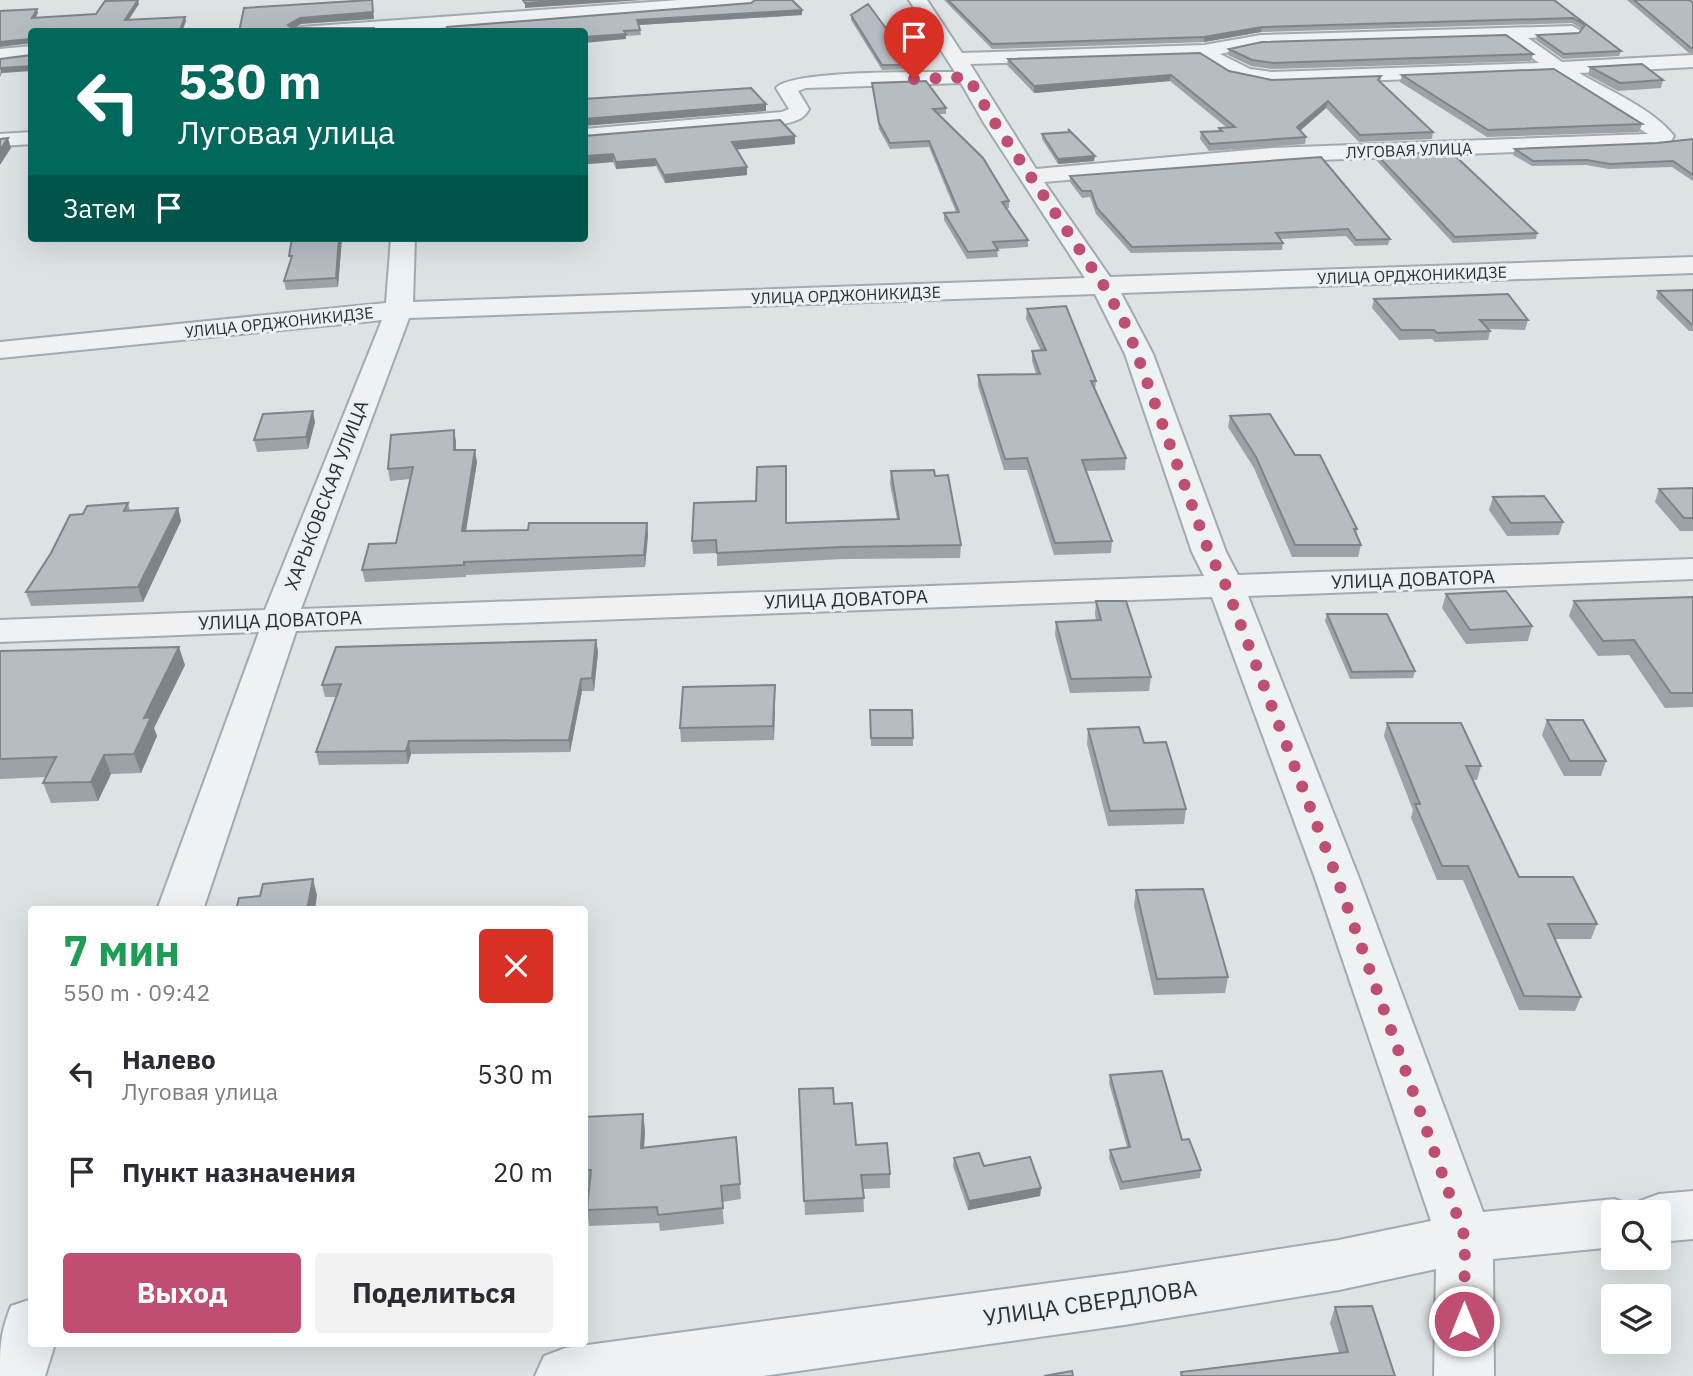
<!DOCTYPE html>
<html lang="ru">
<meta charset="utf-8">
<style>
:root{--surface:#fff;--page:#f2f2f3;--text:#2b2b33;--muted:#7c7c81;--accent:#bf4e71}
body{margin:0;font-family:"IBM Plex Sans",sans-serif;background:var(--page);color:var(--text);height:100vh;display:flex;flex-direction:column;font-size:26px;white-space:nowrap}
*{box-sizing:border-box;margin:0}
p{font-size:23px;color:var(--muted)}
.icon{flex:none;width:38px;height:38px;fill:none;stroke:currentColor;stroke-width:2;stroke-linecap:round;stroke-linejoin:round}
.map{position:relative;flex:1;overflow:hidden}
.side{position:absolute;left:28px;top:906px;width:560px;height:441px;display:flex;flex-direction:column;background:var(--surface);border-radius:7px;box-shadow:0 7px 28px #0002}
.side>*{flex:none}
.guide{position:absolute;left:28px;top:28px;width:560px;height:214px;border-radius:7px;box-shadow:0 7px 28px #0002;background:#00695c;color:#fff;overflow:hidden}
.fabs{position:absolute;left:1601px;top:1200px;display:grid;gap:14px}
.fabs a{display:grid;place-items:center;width:70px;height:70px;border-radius:7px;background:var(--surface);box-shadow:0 7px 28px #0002;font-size:35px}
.pin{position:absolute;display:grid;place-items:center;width:60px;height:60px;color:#fff;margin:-72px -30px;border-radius:50% 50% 50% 0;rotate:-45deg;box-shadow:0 0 7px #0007}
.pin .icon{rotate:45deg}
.me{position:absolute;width:77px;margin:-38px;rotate:0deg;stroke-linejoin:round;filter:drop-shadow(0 0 5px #0008)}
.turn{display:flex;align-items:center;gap:24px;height:147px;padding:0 35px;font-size:32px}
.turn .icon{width:91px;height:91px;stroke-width:2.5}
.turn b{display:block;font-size:49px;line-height:60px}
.then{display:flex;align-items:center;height:66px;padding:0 35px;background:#0003;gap:14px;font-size:26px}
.round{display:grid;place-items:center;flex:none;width:74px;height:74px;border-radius:7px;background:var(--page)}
.overview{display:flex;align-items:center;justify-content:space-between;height:119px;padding:0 35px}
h1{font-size:42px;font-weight:700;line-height:52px;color:#1e9e55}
.button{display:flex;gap:14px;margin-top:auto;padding:14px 35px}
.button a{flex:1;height:80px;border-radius:7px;background:var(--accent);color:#fff;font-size:28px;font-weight:700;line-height:80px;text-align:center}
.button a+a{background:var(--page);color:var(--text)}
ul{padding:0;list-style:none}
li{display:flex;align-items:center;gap:21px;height:98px;padding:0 35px}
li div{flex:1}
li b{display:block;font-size:26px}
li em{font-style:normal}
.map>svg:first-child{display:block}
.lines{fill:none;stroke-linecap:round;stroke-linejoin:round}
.minor-casing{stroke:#a3aaae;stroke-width:4}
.minor{fill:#eff2f4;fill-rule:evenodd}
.wall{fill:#9ca2a7}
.shaded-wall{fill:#7f8488}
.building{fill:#b5bcc2;stroke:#7f8488;stroke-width:2}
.route{stroke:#bf4e71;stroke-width:12;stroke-dasharray:0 21.6}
.labels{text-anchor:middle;stroke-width:6;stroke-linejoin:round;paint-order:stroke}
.far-street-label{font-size:16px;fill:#28323a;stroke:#ecf0f3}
.street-label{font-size:19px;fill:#28323a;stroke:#ecf0f3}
.near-street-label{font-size:23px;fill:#28323a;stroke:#ecf0f3}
</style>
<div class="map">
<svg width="1693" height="1376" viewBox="0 0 1693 1376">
<rect width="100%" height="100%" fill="#dde2e5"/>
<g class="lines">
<defs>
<path id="minor" d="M679 0H760L751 5 383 32H292L301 27Z
M909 0H927L962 53 1204 45 1261 35 1572 26 1581 31 1578 35 1528 38 1562 62 1693 55V67L1579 73C1606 89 1655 110 1674 136L1671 141 1655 146 1272 162 1044 182 1110 277 1693 257V273L1121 293 1153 354 1226 552 1238 575 1693 559V579L1248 596 1359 878 1483 1212 1614 1199 1634 1206 1635 1210 1640 1201 1659 1194 1693 1191V1239L1659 1242V1213H1614V1247L1493 1259 1494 1376H1434L1436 1269 1339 1290 1124 1325 763 1376H535L544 1356 565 1348 1124 1273 1339 1240 1431 1221 1315 878 1212 597 296 631 203 910H157L259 632 0 642V620L265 610 382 320 0 358V342L386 303 391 238H415L413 302 1085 278 984 123 961 83 806 88 798 91 809 109C803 120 796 121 784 124L584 141V129L782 112 789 109 776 88C790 70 925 72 955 72ZM1505 38 1539 63 1272 72 1250 69 1220 54 1261 45ZM1200 57 1229 75 1272 84 1553 74 1648 134 1272 148 1036 169 970 64ZM1095 294 1125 354 1192 552 1204 576 301 609 409 318Z
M1682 0H1693V6Z
M32 46V58L0 61V49Z
M32 132V144L0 146V134Z
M32 1299V1344H55L45 1376H0C0 1346 0 1334 11 1306Z"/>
</defs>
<use href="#minor" class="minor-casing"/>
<use href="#minor" class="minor"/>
</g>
<path class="wall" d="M944 0H1554L1621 51 1619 56 1563 59 1536 40 1537 35 1579 33 1582 29 1572 23 1261 32 1204 42 992 49Z
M1627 0H1689L1693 2V53H1689Z
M751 3 802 10V15L639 25 641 35 626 36V39L584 32Z
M851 15 913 65V69L882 70 851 20Z
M1229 49 1533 54 1531 61 1272 69 1251 66 1228 55Z
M1008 59 1229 71 1272 80 1381 76 1380 82 1433 132 1432 139 1359 142 1326 108 1300 131 1306 137 1305 144 1209 151 1200 139 1201 132 1219 131V128L1226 127 1170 81 1034 93 1007 65Z
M1590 67 1663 80 1661 88 1618 91 1588 75Z
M1402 75 1642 124 1639 132 1487 137 1400 82Z
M872 83 946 108V114H939L1009 201V208H1006L1028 240V247L997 249 998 257 967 259 944 220V213L956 212 929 147 890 149 879 129Z
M1068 129 1094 161 1058 164 1042 139V134L1068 133Z
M584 136H795V144L736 149 747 167V175L665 183 656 166 616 169 613 162 588 164 587 159 584 160Z
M1693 139V181L1672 167 1609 169 1586 165 1532 166 1513 155 1515 149 1657 143Z
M1377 155 1537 233 1536 239 1453 243 1376 160Z
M1321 157 1390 239 1388 245 1355 246 1346 236 1280 239 1283 243 1282 250 1131 253 1096 214 1090 197 1082 198 1070 182V176Z
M292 238H342L338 287 286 290 284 281 290 261Z
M1693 290V331H1689L1656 298 1658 291Z
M1374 299 1528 320 1525 330 1489 329 1490 331 1488 340 1435 342 1432 339 1399 340 1372 308Z
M1027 309 1096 381 1095 390 1126 458 1125 470 1086 471 1112 541 1111 553 1054 555 1027 470H1004L978 386V375L1036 374 1032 361V351H1041L1026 319Z
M1230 416 1295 455 1357 529 1356 534 1361 545 1358 557H1292L1254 468 1228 427Z
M315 422 308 449 257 452 254 440Z
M456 441V450L477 462 466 531 528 530 647 523 648 535 645 567 466 575V577L365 582 362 570 396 543 410 479 390 481 388 469Z
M891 471 935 476 961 545 960 558 842 559 717 566V553L693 554 692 541 786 523 897 519 890 484Z
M1693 488V531H1680L1655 502 1659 489Z
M1493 497 1563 522 1559 535 1507 536 1489 510Z
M128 503 130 511 178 508 181 521 143 602 31 606 26 592 83 514Z
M1446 594 1532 626 1528 641 1466 644 1442 608Z
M1693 597V707L1665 708 1629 655 1598 656 1569 616 1574 601Z
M1096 601 1151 677 1149 691 1070 693 1055 635 1056 622 1096 620 1095 614Z
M1327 614 1415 671 1413 678 1350 679 1325 621Z
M596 640 598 652 594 691H582L570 752 411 754 408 764 319 765 316 752 337 697H325L322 685Z
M0 651 185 665 154 728 157 736 141 773 111 774 98 801 51 803 43 783 47 777 0 779Z
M775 699 774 740 681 742 680 728Z
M870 710 913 738V746H871Z
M1547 720 1606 761 1601 776H1564L1542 735Z
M1387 723 1481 766 1477 780H1473L1519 877 1597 924 1591 939H1555L1581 997 1575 1011 1519 1010 1463 880H1437L1411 818 1413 810 1384 736Z
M1088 729 1144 743 1186 809 1184 824 1108 826 1087 744Z
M1136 890 1228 977 1225 993 1154 995 1134 906Z
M1110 1075 1201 1170 1200 1178 1120 1190 1109 1158 1110 1150 1127 1147 1109 1083Z
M799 1089 834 1104 856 1145 890 1174V1188L863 1189 864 1212 805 1215Z
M584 1117 645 1130 644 1148 736 1137 741 1199 722 1202 724 1224 660 1231 659 1223 589 1226 587 1210 589 1186H584Z
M954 1158 984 1166 1041 1188 1040 1196 968 1210 953 1166Z
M1335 1307 1395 1376H1180L1181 1372 1339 1353 1330 1323Z"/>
<path class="shaded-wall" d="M138 0 139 4 126 24 125 20Z
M372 0 374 19 301 24 289 32 288 25 300 18Z
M572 0H642L525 8V3Z
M37 9 38 13 33 22 32 18Z
M802 10V15L638 25 637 20Z
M185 17 186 21 182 32H179Z
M1262 27 1261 32 1204 42V37Z
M626 34V39L584 43V37Z
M30 39 32 43 0 47V42Z
M32 66V71L2 73 0 77 1 68Z
M1171 75 1170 81 1034 93V86Z
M1328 101 1326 108 1296 134 1297 127Z
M766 104V111L584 126V119Z
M795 136V144L732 150V142Z
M8 138 11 148 0 165V150Z
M613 154V162L588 164 587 156Z
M1095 156 1094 161 1058 164V159Z
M655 159 656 166 616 169V162Z
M747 167V175L665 183 664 175Z
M339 238H342L338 287 336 278Z
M313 411 315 422 308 449 306 437Z
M454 430 456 441 455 462 454 450Z
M475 450 477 462 464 543 462 531Z
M178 508 181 521 143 602 138 587Z
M647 523 648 535 645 567 644 555Z
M596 640 598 652 594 691 592 678Z
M179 647 185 665 154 728 157 736 141 773 134 754 144 718Z
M581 679 582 691 570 752 569 740Z
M775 685V699L774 740 773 726Z
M409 741 411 754 408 764 406 751Z
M104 755 111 774 98 801 91 782Z
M313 879 317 895 315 910H307Z
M643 1114 645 1130 643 1164 641 1148Z
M1041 1188 1040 1196 968 1210 969 1201Z"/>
<path class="building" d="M138 0 125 20 185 17 179 32H32V40L30 39 0 42V11L37 9 32 18 96 14 105 1Z
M370 0H372L373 12 300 18 288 25 291 28H374V32H239L244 8Z
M523 0H572L525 3Z
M755 0H792L802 10 637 20 640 30 624 31 626 34 584 37V32H447V27L751 3Z
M948 0H1554L1621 51 1564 54 1537 35 1579 33 1585 25 1573 18 1262 27 1204 37 992 44Z
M1634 0H1689L1693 2V48H1691Z
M868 4 913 65H882L851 15Z
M1506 35 1533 54 1273 63 1252 60 1229 49 1262 42Z
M1200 53 1229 71 1272 80 1381 76 1378 80 1433 132 1360 135 1328 101 1297 127 1306 137 1210 144 1201 132 1222 131 1219 128 1235 127 1171 75 1034 86 1008 59Z
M32 55V66L1 68 0 69V59Z
M1642 64 1663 80 1620 83 1590 67Z
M1554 69 1642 124 1488 130 1402 75Z
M926 81 946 108 933 109 983 158 1009 201 1002 202 1028 240 993 242 998 250 968 252 944 213 959 212 929 141 890 143 879 123 872 83Z
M751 88 766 104 584 119V99Z
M780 120 795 136 732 142 747 167 664 175 655 159 616 162 613 154 587 156 586 152H584V136Z
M1068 129 1095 156 1058 159 1042 134 1070 132Z
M8 138 0 150V139Z
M1693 139V175L1673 161 1610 164 1587 160 1533 161 1515 149 1657 143Z
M1451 152 1537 233 1455 237 1377 155Z
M1321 157 1390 239 1356 240 1348 229 1276 233 1283 243 1132 247 1097 208 1091 191H1082L1070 176Z
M292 238H339L336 278 284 281 292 256H289Z
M1693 290V324H1691L1658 291Z
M1508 294 1528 320H1480L1490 331 1437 333 1434 330H1401L1374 299Z
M1066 306 1096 381H1091L1126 458 1082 460 1112 541 1055 543 1027 458 1005 459 978 375 1040 374 1032 351 1046 350 1027 309Z
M313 411 306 437 254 440 263 414Z
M1270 414 1295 455H1320L1357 529H1354L1361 545H1295L1256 457 1230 416Z
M454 430V450H475L462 531 528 530 529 523H647L644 555 464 562V565L362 570 369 544 396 543 413 467 388 469 391 435Z
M786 466V523L899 519 891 471 934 470 935 476 948 475 961 545 842 547 717 553 716 540 692 541 694 503 756 501 757 467Z
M1693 488V518H1684L1659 489Z
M1544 496 1563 522 1511 523 1493 497Z
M128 503 124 511 178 508 138 587 26 592 51 553 70 515 83 514 87 506Z
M1506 591 1532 626 1470 630 1446 594Z
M1693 597V693H1671L1634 640 1603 641 1574 601Z
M1096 601H1126L1151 677 1071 679 1056 622 1101 620Z
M1327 614H1387L1415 671 1352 672Z
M596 640 592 678 581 679 569 740 409 741 406 751 316 752 341 684 322 685 336 647Z
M179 647 144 718 151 717 134 754 104 755 91 782 43 783 56 757 0 759V651Z
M775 685 773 726 680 728 683 687Z
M870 710H912L913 738H871Z
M1547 720H1583L1606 761H1570Z
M1387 723H1461L1481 766H1466L1519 877H1573L1597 924H1548L1581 997 1524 996 1468 866H1442L1415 804H1420Z
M1139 727 1144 743 1166 742 1186 809 1110 811 1088 729Z
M313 879 307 910H236L239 898 260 896 263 884Z
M1203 889 1228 977 1157 979 1136 890Z
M1162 1071 1182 1140 1189 1139 1201 1170 1122 1182 1110 1150 1130 1147 1110 1075Z
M833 1088 834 1104 852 1103 856 1145 887 1143 890 1174 861 1175 864 1198 804 1201 799 1089Z
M643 1114 641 1148 736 1137 740 1184 721 1186 723 1208 658 1215 657 1207 587 1210 591 1170H584V1117Z
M979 1153 984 1166 1030 1157 1041 1188 969 1201 954 1158Z
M1372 1306 1395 1376H1182L1181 1372 1348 1352 1335 1307Z
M1072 1371 1073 1376H1044Z"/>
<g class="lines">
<path class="route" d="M914 79 968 77 995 123 1104 286 1127 327 1209 552 1226 586 1337 878 1465 1238 1464 1321"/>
</g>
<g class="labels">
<g class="far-street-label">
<text transform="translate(1409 150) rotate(-2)" y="6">ЛУГОВАЯ УЛИЦА</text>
<text transform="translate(1412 275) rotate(-2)" y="6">УЛИЦА ОРДЖОНИКИДЗЕ</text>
<text transform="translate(846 295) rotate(-2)" y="6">УЛИЦА ОРДЖОНИКИДЗЕ</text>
<text transform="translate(279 322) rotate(-6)" y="6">УЛИЦА ОРДЖОНИКИДЗЕ</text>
</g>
<g class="street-label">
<text transform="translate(326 495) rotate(-69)" y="7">ХАРЬКОВСКАЯ УЛИЦА</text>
<text transform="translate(1413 579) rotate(-2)" y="7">УЛИЦА ДОВАТОРА</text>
<text transform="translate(846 599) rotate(-2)" y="7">УЛИЦА ДОВАТОРА</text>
<text transform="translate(280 620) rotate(-2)" y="7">УЛИЦА ДОВАТОРА</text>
</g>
<g class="near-street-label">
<text transform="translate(1090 1303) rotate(-8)" y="8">УЛИЦА СВЕРДЛОВА</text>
</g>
</g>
</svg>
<div class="fabs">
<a><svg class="icon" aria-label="search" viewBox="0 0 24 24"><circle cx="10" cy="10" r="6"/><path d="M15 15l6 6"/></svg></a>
<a><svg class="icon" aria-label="layers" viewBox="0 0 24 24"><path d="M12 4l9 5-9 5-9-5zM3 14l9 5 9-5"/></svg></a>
</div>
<div class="pin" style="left:914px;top:79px;background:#d93025"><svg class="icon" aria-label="arrive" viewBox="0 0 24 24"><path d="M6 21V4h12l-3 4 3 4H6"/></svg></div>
<svg class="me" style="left:1464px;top:1321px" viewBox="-20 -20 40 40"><circle r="17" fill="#bf4e71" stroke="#fff" stroke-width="3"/><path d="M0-11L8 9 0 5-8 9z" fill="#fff"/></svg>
<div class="guide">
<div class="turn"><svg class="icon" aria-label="left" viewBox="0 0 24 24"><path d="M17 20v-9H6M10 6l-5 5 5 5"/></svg><div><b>530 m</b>Луговая улица</div></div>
<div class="then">Затем<svg class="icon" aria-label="arrive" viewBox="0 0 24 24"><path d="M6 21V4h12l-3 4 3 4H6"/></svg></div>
</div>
<section class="side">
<div class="overview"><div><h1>7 мин</h1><p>550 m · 09:42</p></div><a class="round" style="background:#d93025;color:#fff"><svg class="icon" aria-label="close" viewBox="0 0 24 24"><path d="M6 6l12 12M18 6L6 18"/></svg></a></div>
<ul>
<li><svg class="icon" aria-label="left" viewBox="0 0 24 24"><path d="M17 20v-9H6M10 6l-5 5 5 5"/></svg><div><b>Налево</b><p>Луговая улица</p></div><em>530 m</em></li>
<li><svg class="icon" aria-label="arrive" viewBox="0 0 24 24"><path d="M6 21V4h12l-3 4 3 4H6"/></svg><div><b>Пункт назначения</b></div><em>20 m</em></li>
</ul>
<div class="button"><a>Выход</a><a>Поделиться</a></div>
</section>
</div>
